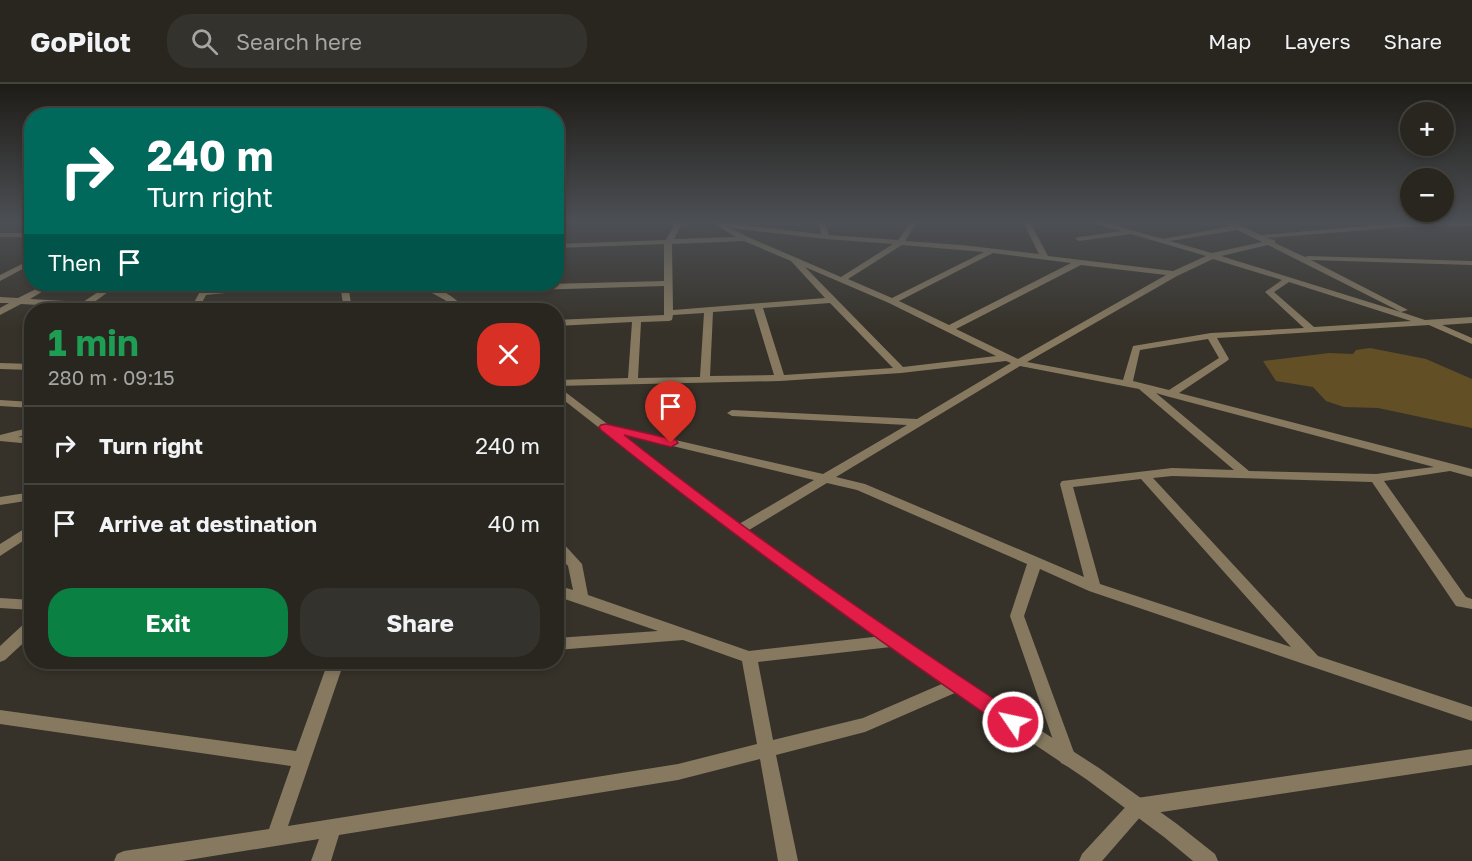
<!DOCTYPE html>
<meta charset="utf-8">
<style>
:root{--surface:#28261f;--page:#34322c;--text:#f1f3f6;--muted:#a5a5a4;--line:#44433d;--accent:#0b8043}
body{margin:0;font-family:"Golos Text",sans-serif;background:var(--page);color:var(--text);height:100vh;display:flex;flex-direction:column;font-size:22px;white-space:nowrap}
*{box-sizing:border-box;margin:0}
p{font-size:20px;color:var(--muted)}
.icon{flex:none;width:33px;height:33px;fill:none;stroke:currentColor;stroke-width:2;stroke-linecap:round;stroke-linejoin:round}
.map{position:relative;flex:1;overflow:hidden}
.panel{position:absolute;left:24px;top:219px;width:540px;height:366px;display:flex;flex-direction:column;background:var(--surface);border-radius:24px;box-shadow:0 3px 9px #0003,0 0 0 2px var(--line)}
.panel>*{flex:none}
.banner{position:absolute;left:24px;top:24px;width:540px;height:183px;border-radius:24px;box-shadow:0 3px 9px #0003,0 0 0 2px var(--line);background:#00695c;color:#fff;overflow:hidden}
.controls{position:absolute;left:1400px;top:18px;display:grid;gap:12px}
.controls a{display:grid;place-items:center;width:54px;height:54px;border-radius:50%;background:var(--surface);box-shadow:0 3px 9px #0003,0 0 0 2px var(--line);font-size:30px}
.pin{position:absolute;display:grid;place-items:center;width:51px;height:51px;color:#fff;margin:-62px -26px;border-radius:50% 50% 50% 0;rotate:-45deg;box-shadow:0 0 6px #0007}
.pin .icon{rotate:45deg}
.me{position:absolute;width:66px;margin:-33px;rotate:304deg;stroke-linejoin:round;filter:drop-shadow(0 0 4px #0008)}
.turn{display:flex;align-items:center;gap:21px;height:126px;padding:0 24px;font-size:27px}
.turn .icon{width:78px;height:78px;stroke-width:2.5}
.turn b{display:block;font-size:42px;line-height:51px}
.then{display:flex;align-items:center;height:57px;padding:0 24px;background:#0003;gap:12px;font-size:22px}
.round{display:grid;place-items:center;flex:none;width:63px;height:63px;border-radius:24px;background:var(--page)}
.summary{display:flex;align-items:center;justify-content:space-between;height:102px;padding:0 24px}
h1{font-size:36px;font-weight:700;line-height:45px;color:#1e9e55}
.primary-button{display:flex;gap:12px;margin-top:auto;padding:12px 24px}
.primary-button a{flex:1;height:69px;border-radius:24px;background:var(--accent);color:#fff;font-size:24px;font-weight:700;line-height:69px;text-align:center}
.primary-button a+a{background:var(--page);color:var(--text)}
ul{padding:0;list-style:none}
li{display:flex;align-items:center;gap:18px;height:78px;padding:0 24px;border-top:2px solid var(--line)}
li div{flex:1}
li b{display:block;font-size:22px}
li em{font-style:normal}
header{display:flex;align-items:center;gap:36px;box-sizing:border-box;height:84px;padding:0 30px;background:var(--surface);border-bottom:2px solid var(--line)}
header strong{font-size:28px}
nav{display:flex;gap:33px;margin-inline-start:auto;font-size:21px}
.search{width:420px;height:54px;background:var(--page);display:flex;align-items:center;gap:15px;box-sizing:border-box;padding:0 21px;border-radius:24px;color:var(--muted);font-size:22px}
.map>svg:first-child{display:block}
.green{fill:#634f25}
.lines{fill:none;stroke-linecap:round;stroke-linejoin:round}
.minor{fill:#867960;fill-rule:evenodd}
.tertiary{fill:#867960;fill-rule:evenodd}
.route{fill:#e11d48;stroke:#92132f;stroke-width:1.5}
</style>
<header>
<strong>GoPilot</strong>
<div class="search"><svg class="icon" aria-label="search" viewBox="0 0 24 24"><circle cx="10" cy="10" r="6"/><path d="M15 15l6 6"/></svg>Search here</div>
<nav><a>Map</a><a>Layers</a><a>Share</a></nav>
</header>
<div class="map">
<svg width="1472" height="777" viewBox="0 0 1472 777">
<rect width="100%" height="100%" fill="#363229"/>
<path class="green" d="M1370 264 1426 275 1472 295V344L1378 324 1344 323 1326 317 1313 303 1276 297 1263 277 1329 269 1353 270 1356 266Z"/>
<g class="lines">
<path class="minor" d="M676 138H683L674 155 736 153 711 138 821 150 818 138H825L829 151 898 156 911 138H917L905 157 962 161 1039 170 1023 138H1030L1048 172 1173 187 1206 172 1131 150 1079 157 1075 155 1079 153 1122 147 1094 140V138H1103L1163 155 1231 142 1225 138H1233L1261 151 1404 139 1472 138V142L1404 143 1266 154 1275 156V159L1305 173 1308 172 1472 177V181L1311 176 1408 226 1401 228 1425 236 1472 233V239L1442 241 1472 254V260L1429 241 1217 254 1229 275 1227 277 1179 309 1472 385V393L1450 387 1384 397 1466 513 1472 515V525L1456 522 1372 398 1172 392 1153 394 1318 572 1472 623V637L1089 507 1040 485 1024 532 1076 674 1073 679 1067 682 1061 679 1010 532 1027 480 857 406 827 399 744 449H734L732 446 734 443 814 396 606 346 600 343 606 340 823 390 907 341 732 332 727 329 732 326 917 335 1011 279 1006 277 901 289 780 297 556 302V296L628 294 632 238 556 242V236L664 231V202L432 209 428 206 432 203 664 197V160L556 164V160L666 156ZM730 144 826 155 893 160 841 193 748 153ZM1237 146 1262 158 1212 169 1170 157ZM744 157 791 177 825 214 673 226 672 160ZM902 161 984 168 892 214 848 195ZM1268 161 1401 228 1221 172ZM993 169 1071 179 949 241 899 217ZM1213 175 1282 196 1265 208 1304 244 1211 249 1133 262 1123 296 1027 278 1177 192ZM1081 181 1166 191 1018 275 956 245ZM805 183 889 219 996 272 903 283ZM1289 198 1411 237 1314 243 1274 208ZM830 219 893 284 784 291 763 224ZM754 225 774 291 710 292 713 228ZM704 229 700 293 638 294 641 238 669 237 672 236 673 231ZM1208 255 1219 274 1169 306 1133 297 1140 266ZM1020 282 1139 305 1234 386 1172 384 1062 397 1060 400 1084 493 865 400 836 393ZM1156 309 1166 312 1434 383 1376 390 1249 387ZM1141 395 1291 563 1100 500 1073 403Z
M0 149H32V153H0Z
M32 175V180L0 197V191Z
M46 200H55L30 215 83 218 110 200H119L93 219 161 223 165 226H126L21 220 0 231V224L9 219H0V213L18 214Z
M204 200H212L209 206 266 200H288L284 203 206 211 198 226H190Z
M340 200H348L352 226H344Z
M0 279 32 280V286L0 285Z
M0 316 32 318V324L0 322Z
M32 343V349L18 353 32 354V360L0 357V351Z
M32 408V416L0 421V413Z
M32 440V451L0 472V460Z
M556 456 561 457 582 480 588 511 749 567 891 551 896 553 899 557 896 561 891 563 758 578 773 656 863 634 958 593 964 595 966 600 964 605 865 648 776 671 798 777H778L760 675 678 696 339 751 331 777H311L319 755 182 777H114L117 770 124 767 269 745 291 682 0 640V626L296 667 328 578H344L288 742 678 680 757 660 742 577 683 556 556 566V554L658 547 556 512V501L573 506 568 482 556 469Z
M0 514 32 516V526L0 524Z
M32 535V551L5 576 0 578V562L27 537Z
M1472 665V681L1142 731 1102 777H1079L1082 770 1131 717 1137 714Z"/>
<path class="tertiary" d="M415 200C433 198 455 213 467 226H458L445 216Z
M556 301 726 430 853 522 936 579 1099 684 1177 740 1215 770 1218 777H1193L1164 753 1086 695 885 560 717 436 556 310Z"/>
</g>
<linearGradient id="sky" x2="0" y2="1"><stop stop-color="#1e1c17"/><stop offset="0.56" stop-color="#4c4f54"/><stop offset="1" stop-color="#4c4f54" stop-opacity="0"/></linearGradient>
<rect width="1472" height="246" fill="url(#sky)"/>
<path class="route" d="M606 340 676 356 678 359 671 363 624 351C751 452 884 543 1020 632L1022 638 1020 644 1013 646 1006 644C867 549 732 451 601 346L599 343 601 341Z"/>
</svg>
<div class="controls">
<a>+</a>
<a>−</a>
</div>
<div class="pin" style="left:671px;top:359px;background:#d93025"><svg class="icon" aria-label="arrive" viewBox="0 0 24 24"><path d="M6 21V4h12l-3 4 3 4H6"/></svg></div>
<svg class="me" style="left:1013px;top:638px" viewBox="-20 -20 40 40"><circle r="17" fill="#e11d48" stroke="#fff" stroke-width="3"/><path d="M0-11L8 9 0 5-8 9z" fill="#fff"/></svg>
<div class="banner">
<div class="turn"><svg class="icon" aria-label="right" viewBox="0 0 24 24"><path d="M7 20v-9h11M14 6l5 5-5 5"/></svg><div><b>240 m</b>Turn right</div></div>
<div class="then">Then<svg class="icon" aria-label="arrive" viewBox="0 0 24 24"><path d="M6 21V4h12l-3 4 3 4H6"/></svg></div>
</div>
<section class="panel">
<div class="summary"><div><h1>1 min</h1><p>280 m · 09:15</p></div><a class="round" style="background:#d93025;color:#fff"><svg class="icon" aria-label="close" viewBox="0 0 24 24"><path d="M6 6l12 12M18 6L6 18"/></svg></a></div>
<ul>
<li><svg class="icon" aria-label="right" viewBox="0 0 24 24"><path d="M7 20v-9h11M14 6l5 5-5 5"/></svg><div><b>Turn right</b></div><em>240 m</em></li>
<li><svg class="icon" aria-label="arrive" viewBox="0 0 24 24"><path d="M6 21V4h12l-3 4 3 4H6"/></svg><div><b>Arrive at destination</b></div><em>40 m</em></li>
</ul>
<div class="primary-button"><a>Exit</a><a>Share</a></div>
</section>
</div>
